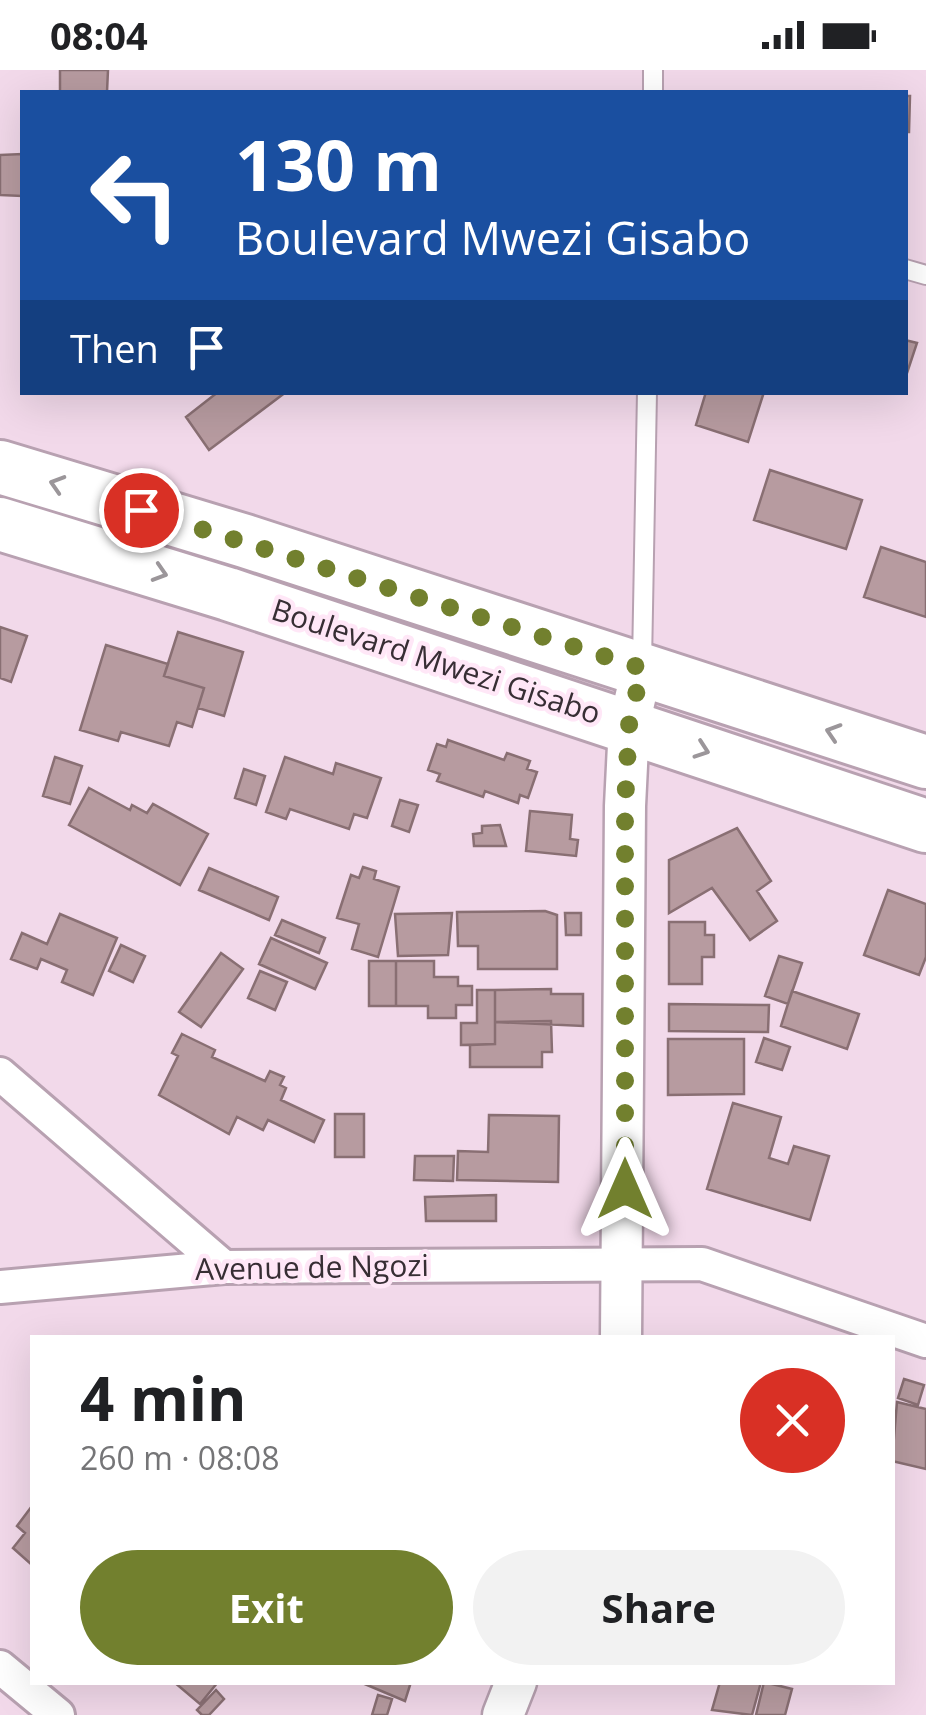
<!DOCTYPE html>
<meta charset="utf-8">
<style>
:root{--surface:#fff;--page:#f2f2f2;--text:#202124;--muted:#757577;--accent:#72802e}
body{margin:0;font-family:"Open Sans",sans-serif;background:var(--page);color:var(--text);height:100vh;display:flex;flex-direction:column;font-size:38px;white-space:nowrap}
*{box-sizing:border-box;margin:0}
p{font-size:32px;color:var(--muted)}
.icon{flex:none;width:55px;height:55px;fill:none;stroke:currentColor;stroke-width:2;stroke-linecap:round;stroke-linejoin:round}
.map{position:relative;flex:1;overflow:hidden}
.panel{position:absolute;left:30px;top:1265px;width:865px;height:350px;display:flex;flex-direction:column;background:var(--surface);border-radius:0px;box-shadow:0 10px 40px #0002}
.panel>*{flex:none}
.hud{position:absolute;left:20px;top:20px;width:888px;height:305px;border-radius:0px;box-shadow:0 10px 40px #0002;background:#1a4fa0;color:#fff;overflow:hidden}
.pin{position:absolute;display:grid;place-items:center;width:85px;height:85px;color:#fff;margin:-42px;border:5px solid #fff;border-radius:50%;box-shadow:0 2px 10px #0007}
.me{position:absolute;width:110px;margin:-55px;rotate:0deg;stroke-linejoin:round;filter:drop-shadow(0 0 8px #0008)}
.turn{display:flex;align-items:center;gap:35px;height:210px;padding:0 50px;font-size:45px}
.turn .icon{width:130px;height:130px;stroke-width:2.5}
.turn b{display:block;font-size:70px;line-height:85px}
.then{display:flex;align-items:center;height:95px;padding:0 50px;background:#0003;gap:20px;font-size:38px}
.round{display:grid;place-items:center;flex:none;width:105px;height:105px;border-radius:52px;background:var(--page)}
.head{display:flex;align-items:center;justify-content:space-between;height:170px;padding:0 50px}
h1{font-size:60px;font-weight:700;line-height:75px}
.button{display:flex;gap:20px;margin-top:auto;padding:20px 50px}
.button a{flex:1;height:115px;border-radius:60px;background:var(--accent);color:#fff;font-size:40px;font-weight:700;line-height:115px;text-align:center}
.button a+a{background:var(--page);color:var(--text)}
.status{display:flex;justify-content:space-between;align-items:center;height:70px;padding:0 50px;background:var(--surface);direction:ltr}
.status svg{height:28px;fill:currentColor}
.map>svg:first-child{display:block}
.building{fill:#b79ba0;stroke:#896f73;stroke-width:2.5}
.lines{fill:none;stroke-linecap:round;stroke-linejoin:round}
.service-casing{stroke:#b8a1b1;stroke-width:22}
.minor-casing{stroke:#b8a1b1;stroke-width:38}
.tertiary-casing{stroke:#b8a1b1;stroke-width:45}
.primary-casing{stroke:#b8a1b1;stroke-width:58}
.service{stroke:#fff;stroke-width:18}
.minor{stroke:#fff;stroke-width:32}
.tertiary{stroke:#fff;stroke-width:40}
.primary{stroke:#fff;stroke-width:52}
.oneway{stroke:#9b969a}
.route{stroke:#72802e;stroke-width:18;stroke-dasharray:0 32.4}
.labels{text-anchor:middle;stroke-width:9;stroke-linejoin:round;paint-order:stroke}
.street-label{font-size:30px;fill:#372e34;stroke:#ffe7f7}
</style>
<div class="status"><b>08:04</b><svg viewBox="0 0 49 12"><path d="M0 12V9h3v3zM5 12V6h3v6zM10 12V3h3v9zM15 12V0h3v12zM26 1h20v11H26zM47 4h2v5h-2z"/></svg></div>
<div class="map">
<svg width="926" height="1645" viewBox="0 0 926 1645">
<rect width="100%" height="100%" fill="#f2d9ea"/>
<path class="building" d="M60 0H108L107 22H60Z
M905 26H910L909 62H905Z
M22 84V126L0 125V85Z
M905 270 917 273 905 309Z
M218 322H286L209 380 186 347Z
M706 322H764L748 372 696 355Z
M770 400 862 430 846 479 754 450Z
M881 477 926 492V547L864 527Z
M0 557 27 566 11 612 0 608Z
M178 562 243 582 224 646 198 638 204 618 164 606Z
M106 575 168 594 164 606 204 618 192 657 177 652 169 676 121 662 118 671 80 660Z
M448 670 504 690 507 683 530 691 527 699 537 702 528 728 520 725 518 733 485 721 483 727 437 711 440 704 428 700 437 674 446 677Z
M55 687 82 696 70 734 43 726Z
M285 687 333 704 336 693 381 708 367 748 354 744 349 759 290 739 286 749 266 742Z
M244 699 265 706 256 735 235 728Z
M89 718 130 740 132 735 147 743 153 734 208 764 180 815 69 755Z
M400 730 418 735 409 762 392 756Z
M530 741 572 745 570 769 578 770 576 786 526 781Z
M500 755 506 776H474L473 764 482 763V756Z
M737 758 771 811 757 821 777 851 750 870 712 818 669 843V790Z
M363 797 376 801 374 809 399 817 378 887 352 879 359 854 337 848 351 805 359 808Z
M209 798 278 827 269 850 199 820Z
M888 820 926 834V887L919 905 864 885Z
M545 841 557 845V899H478V876H458L457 842Z
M452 843 448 885 398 886 395 844Z
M565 843H581V865H566Z
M60 844 117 868 93 925 62 912 67 900 41 889 37 899 11 889 22 863 47 874Z
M282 850 325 868 319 883 275 865Z
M669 852H705V865H714V887H702V914H669Z
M271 868 327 893 315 919 259 894Z
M121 875 145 886 133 912 109 901Z
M221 883 243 899 201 957 179 942Z
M779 886 802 893 788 934 765 926Z
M369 891H396V936H369Z
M396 891H434V907H458V916H472V935H456V948H428V936H396Z
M260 901 287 912 275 940 248 928Z
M551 919V924H583V956L495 952V920Z
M477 920H495V974L461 975V953H477Z
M792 921 859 944 847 979 781 956Z
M669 934 769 935 768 962 669 961Z
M551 951 552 982H542V997H470V975L495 974V952Z
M182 964 215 980 212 987 265 1011 270 1001 284 1007 280 1015 286 1018 281 1030 324 1050 314 1072 268 1050 263 1060 237 1047 229 1064 159 1025 178 986 172 983Z
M764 968 790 977 782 1000 756 992Z
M668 969H744V1024L668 1025Z
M733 1033 781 1047 769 1088 788 1094 794 1076 829 1086 810 1150 707 1119Z
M335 1044H364V1087H335Z
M489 1045 559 1046 558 1112 457 1110 458 1081 488 1082Z
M415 1086H454L453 1111 414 1110Z
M496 1125V1151H426L425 1127Z
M904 1309 924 1315 918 1335 898 1328Z
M897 1332 926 1339V1399L892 1391Z
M32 1436V1495L13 1478 25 1463 17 1456Z
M174 1612H218L200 1634Z
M360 1612H411L405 1631Z
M720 1612H761L752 1645 712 1640Z
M764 1612 792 1619 785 1645H756Z
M216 1620 224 1629 209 1645H202L197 1640Z
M378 1625 392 1629 387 1645H372Z"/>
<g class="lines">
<defs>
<path id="service" d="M653 22V0
M905 199 926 205
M642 593 647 322"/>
<path id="minor" d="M0 1004 224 1197
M0 1217 224 1197 702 1194 926 1271
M0 1597 58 1645"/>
<path id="tertiary" d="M621 1268 625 736 629 655 642 599
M503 1645 516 1612"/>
<path id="primary" d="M0 397 245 471 926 692
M0 454 228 524 926 756"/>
</defs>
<use href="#service" class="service-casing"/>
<use href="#minor" class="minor-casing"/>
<use href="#tertiary" class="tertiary-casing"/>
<use href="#primary" class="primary-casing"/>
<use href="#service" class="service"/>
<use href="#minor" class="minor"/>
<use href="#tertiary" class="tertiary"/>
<use href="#primary" class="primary"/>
</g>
<defs><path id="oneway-chevron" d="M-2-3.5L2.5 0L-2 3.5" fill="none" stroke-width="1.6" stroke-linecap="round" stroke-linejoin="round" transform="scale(2.5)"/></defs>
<g class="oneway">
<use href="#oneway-chevron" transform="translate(57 414) rotate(-163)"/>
<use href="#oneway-chevron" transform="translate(160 503) rotate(17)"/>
<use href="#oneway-chevron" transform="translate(833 662) rotate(-162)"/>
<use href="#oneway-chevron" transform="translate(702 680) rotate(19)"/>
</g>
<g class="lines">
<path class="route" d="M141 440 642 598 629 655 625 736V1119"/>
</g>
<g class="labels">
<g class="street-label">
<text transform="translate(436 592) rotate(18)" y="10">Boulevard Mwezi Gisabo</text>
<text transform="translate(312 1198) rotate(-1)" y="10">Avenue de Ngozi</text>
</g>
</g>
</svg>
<div class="pin" style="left:141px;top:440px;background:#d93025"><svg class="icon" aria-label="arrive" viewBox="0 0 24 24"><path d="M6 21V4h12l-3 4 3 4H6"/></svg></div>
<svg class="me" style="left:625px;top:1119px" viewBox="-20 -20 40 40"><path d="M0-17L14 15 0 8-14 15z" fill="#72802e" stroke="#fff" stroke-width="4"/></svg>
<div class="hud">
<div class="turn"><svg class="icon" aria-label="left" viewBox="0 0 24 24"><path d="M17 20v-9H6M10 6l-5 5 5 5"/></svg><div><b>130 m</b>Boulevard Mwezi Gisabo</div></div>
<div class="then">Then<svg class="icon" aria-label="arrive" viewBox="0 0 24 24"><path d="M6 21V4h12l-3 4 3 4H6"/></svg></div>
</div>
<section class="panel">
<div class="head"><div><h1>4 min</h1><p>260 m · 08:08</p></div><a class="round" style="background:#d93025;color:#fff"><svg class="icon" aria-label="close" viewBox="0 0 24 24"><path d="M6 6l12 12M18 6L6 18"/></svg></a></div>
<div class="button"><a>Exit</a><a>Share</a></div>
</section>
</div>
